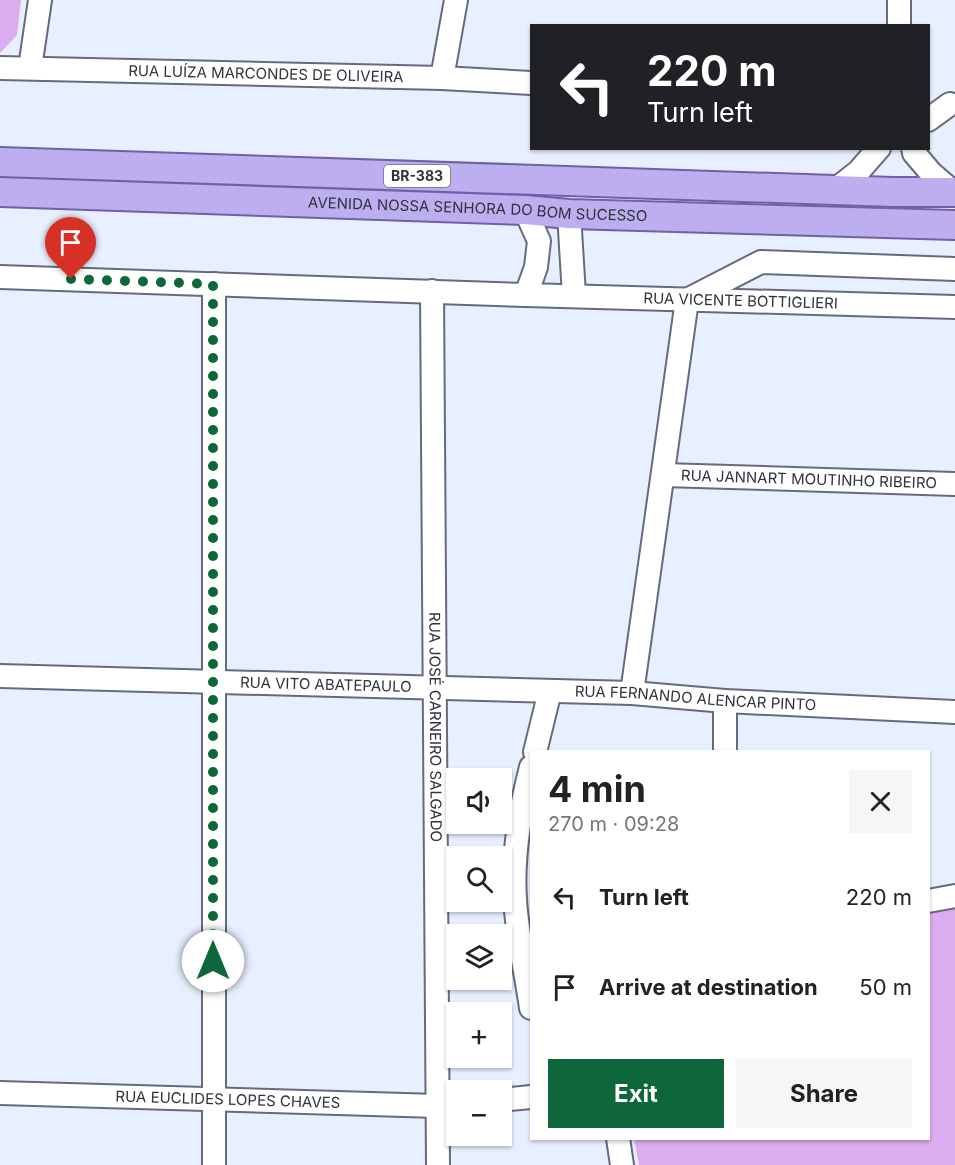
<!DOCTYPE html>
<meta charset="utf-8">
<style>
:root{--surface:#fff;--page:#f6f6f6;--text:#222;--muted:#767676;--accent:#0e673a}
body{margin:0;font-family:Inter,sans-serif;background:var(--page);color:var(--text);height:100vh;display:flex;flex-direction:column;font-size:22px;white-space:nowrap}
*{box-sizing:border-box;margin:0}
p{font-size:20px;color:var(--muted)}
.icon{flex:none;width:33px;height:33px;fill:none;stroke:currentColor;stroke-width:2;stroke-linecap:round;stroke-linejoin:round}
.map{position:relative;flex:1;overflow:hidden}
.sheet{position:absolute;left:530px;top:750px;width:400px;height:390px;display:flex;flex-direction:column;background:var(--surface);border-radius:0px;box-shadow:0 2px 4px #0004}
.sheet>*{flex:none}
.top-card{position:absolute;left:530px;top:24px;width:400px;height:126px;border-radius:0px;box-shadow:0 2px 4px #0004;background:#202124;color:#fff;overflow:hidden}
.fabs{position:absolute;left:446px;top:768px;display:grid;gap:12px}
.fabs a{display:grid;place-items:center;width:66px;height:66px;border-radius:0px;background:var(--surface);box-shadow:0 2px 4px #0004;font-size:30px}
.pin{position:absolute;display:grid;place-items:center;width:51px;height:51px;color:#fff;margin:-62px -26px;border-radius:50% 50% 50% 0;rotate:-45deg;box-shadow:0 0 6px #0007}
.pin .icon{rotate:45deg}
.me{position:absolute;width:66px;margin:-33px;rotate:0deg;stroke-linejoin:round;filter:drop-shadow(0 0 4px #0008)}
.turn{display:flex;align-items:center;gap:21px;height:126px;padding:0 18px;font-size:27px}
.turn .icon{width:78px;height:78px;stroke-width:2.5}
.turn b{display:block;font-size:42px;line-height:51px}
.round{display:grid;place-items:center;flex:none;width:63px;height:63px;border-radius:0px;background:var(--page)}
.overview{display:flex;align-items:center;justify-content:space-between;height:102px;padding:0 18px}
h1{font-size:36px;font-weight:700;line-height:45px}
.action{display:flex;gap:12px;margin-top:auto;padding:12px 18px}
.action a{flex:1;height:69px;border-radius:0px;background:var(--accent);color:#fff;font-size:24px;font-weight:700;line-height:69px;text-align:center}
.action a+a{background:var(--page);color:var(--text)}
ul{padding:0;list-style:none}
li{display:flex;align-items:center;gap:18px;height:90px;padding:0 18px}
li div{flex:1}
li b{display:block;font-size:22px}
li em{font-style:normal}
.map>svg:first-child{display:block}
.green{fill:#dcadf1}
.lines{fill:none;stroke-linecap:round;stroke-linejoin:round}
.minor-casing{stroke:#646b7c;stroke-width:26}
.major-casing{stroke:#6f60a8;stroke-width:32}
.minor{stroke:#fff;stroke-width:22}
.major{stroke:#bdaeef;stroke-width:28}
.route{stroke:#0e673a;stroke-width:10;stroke-dasharray:0 18}
.labels{text-anchor:middle;stroke-width:6;stroke-linejoin:round;paint-order:stroke}
.shield{fill:#fff;stroke:#6e7075;stroke-width:1.5}
.shield-label{font-size:14px;font-weight:bold;fill:#30333a}
.street-label{font-size:15px;fill:#30333a;stroke:#fff}
</style>
<div class="map">
<svg width="955" height="1165" viewBox="0 0 955 1165">
<rect width="100%" height="100%" fill="#e8efff"/>
<path class="green" d="M0 0H21L17 35 0 53Z
M955 907V1165H639L634 1139 928 1138 929 912Z"/>
<g class="lines">
<defs>
<g id="minor">
<path d="M899 26V0"/>
<path id="s1" d="M0 68 442 78 531 83"/>
<path d="M30 68 40 0"/>
<path d="M442 78 456 0"/>
<path d="M928 120 950 104"/>
<path d="M913 148 914 153 931 173 953 192"/>
<path d="M835 190 858 172 879 148"/>
<path d="M525 210 539 241 536 267 526 295"/>
<path d="M569 214 574 295"/>
<path id="s2" d="M0 277 526 295 955 307"/>
<path d="M214 284V1165"/>
<path id="s3" d="M432 291 438 1165"/>
<path id="s4" d="M663 475 955 484"/>
<path id="s5" d="M0 676 632 693 725 701 955 712"/>
<path d="M632 693 687 300 761 262 955 269"/>
<path d="M725 701V752"/>
<path d="M535 752 550 691"/>
<path d="M531 767C520 810 512 854 515 899 517 935 526 972 531 1008"/>
<path d="M928 901 955 896"/>
<path id="s6" d="M0 1093 438 1106 456 1104"/>
<path d="M501 1100 531 1097"/>
<path d="M618 1138 622 1165"/>
</g>
<g id="major">
<path d="M0 162 893 192H955"/>
<path id="s7" d="M0 192 525 210 569 214 955 225"/>
</g>
</defs>
<use href="#minor" class="minor-casing"/>
<use href="#major" class="major-casing"/>
<use href="#minor" class="minor"/>
<use href="#major" class="major"/>
</g>
<g class="lines">
<path class="route" d="M71 279 213 284V961"/>
</g>
<g class="labels">
<rect class="shield" x="384" y="165" width="66" height="22" rx="4.5"/>
<g class="shield-label">
<text x="417" y="181">BR-383</text>
</g>
<g class="street-label">
<text dy="5" stroke="none"><textPath href="#s1" startOffset="266">RUA LUÍZA MARCONDES DE OLIVEIRA</textPath></text>
<text dy="5" stroke="none"><textPath href="#s7" startOffset="478">AVENIDA NOSSA SENHORA DO BOM SUCESSO</textPath></text>
<text dy="5" stroke="none"><textPath href="#s2" startOffset="741">RUA VICENTE BOTTIGLIERI</textPath></text>
<text dy="5" stroke="none"><textPath href="#s4" startOffset="146">RUA JANNART MOUTINHO RIBEIRO</textPath></text>
<text dy="5" stroke="none"><textPath href="#s5" startOffset="326">RUA VITO ABATEPAULO</textPath></text>
<text dy="5" stroke="none"><textPath href="#s5" startOffset="696">RUA FERNANDO ALENCAR PINTO</textPath></text>
<text dy="5" stroke="none"><textPath href="#s3" startOffset="436">RUA JOSÉ CARNEIRO SALGADO</textPath></text>
<text dy="5" stroke="none"><textPath href="#s6" startOffset="228">RUA EUCLIDES LOPES CHAVES</textPath></text>
</g>
</g>
</svg>
<div class="fabs">
<a><svg class="icon" aria-label="sound" viewBox="0 0 24 24"><path d="M4 9h4l5-4v14l-5-4H4zM17 9q2 3 0 6"/></svg></a>
<a><svg class="icon" aria-label="search" viewBox="0 0 24 24"><circle cx="10" cy="10" r="6"/><path d="M15 15l6 6"/></svg></a>
<a><svg class="icon" aria-label="layers" viewBox="0 0 24 24"><path d="M12 4l9 5-9 5-9-5zM3 14l9 5 9-5"/></svg></a>
<a>+</a>
<a>−</a>
</div>
<div class="pin" style="left:71px;top:279px;background:#d93025"><svg class="icon" aria-label="arrive" viewBox="0 0 24 24"><path d="M6 21V4h12l-3 4 3 4H6"/></svg></div>
<svg class="me" style="left:213px;top:961px" viewBox="-20 -20 40 40"><circle r="19" fill="#fff"/><path d="M0-13L10 11 0 6-10 11z" fill="#0e673a"/></svg>
<div class="top-card">
<div class="turn"><svg class="icon" aria-label="left" viewBox="0 0 24 24"><path d="M17 20v-9H6M10 6l-5 5 5 5"/></svg><div><b>220 m</b>Turn left</div></div>
</div>
<section class="sheet">
<div class="overview"><div><h1>4 min</h1><p>270 m · 09:28</p></div><a class="round"><svg class="icon" aria-label="close" viewBox="0 0 24 24"><path d="M6 6l12 12M18 6L6 18"/></svg></a></div>
<ul>
<li><svg class="icon" aria-label="left" viewBox="0 0 24 24"><path d="M17 20v-9H6M10 6l-5 5 5 5"/></svg><div><b>Turn left</b></div><em>220 m</em></li>
<li><svg class="icon" aria-label="arrive" viewBox="0 0 24 24"><path d="M6 21V4h12l-3 4 3 4H6"/></svg><div><b>Arrive at destination</b></div><em>50 m</em></li>
</ul>
<div class="action"><a>Exit</a><a>Share</a></div>
</section>
</div>
